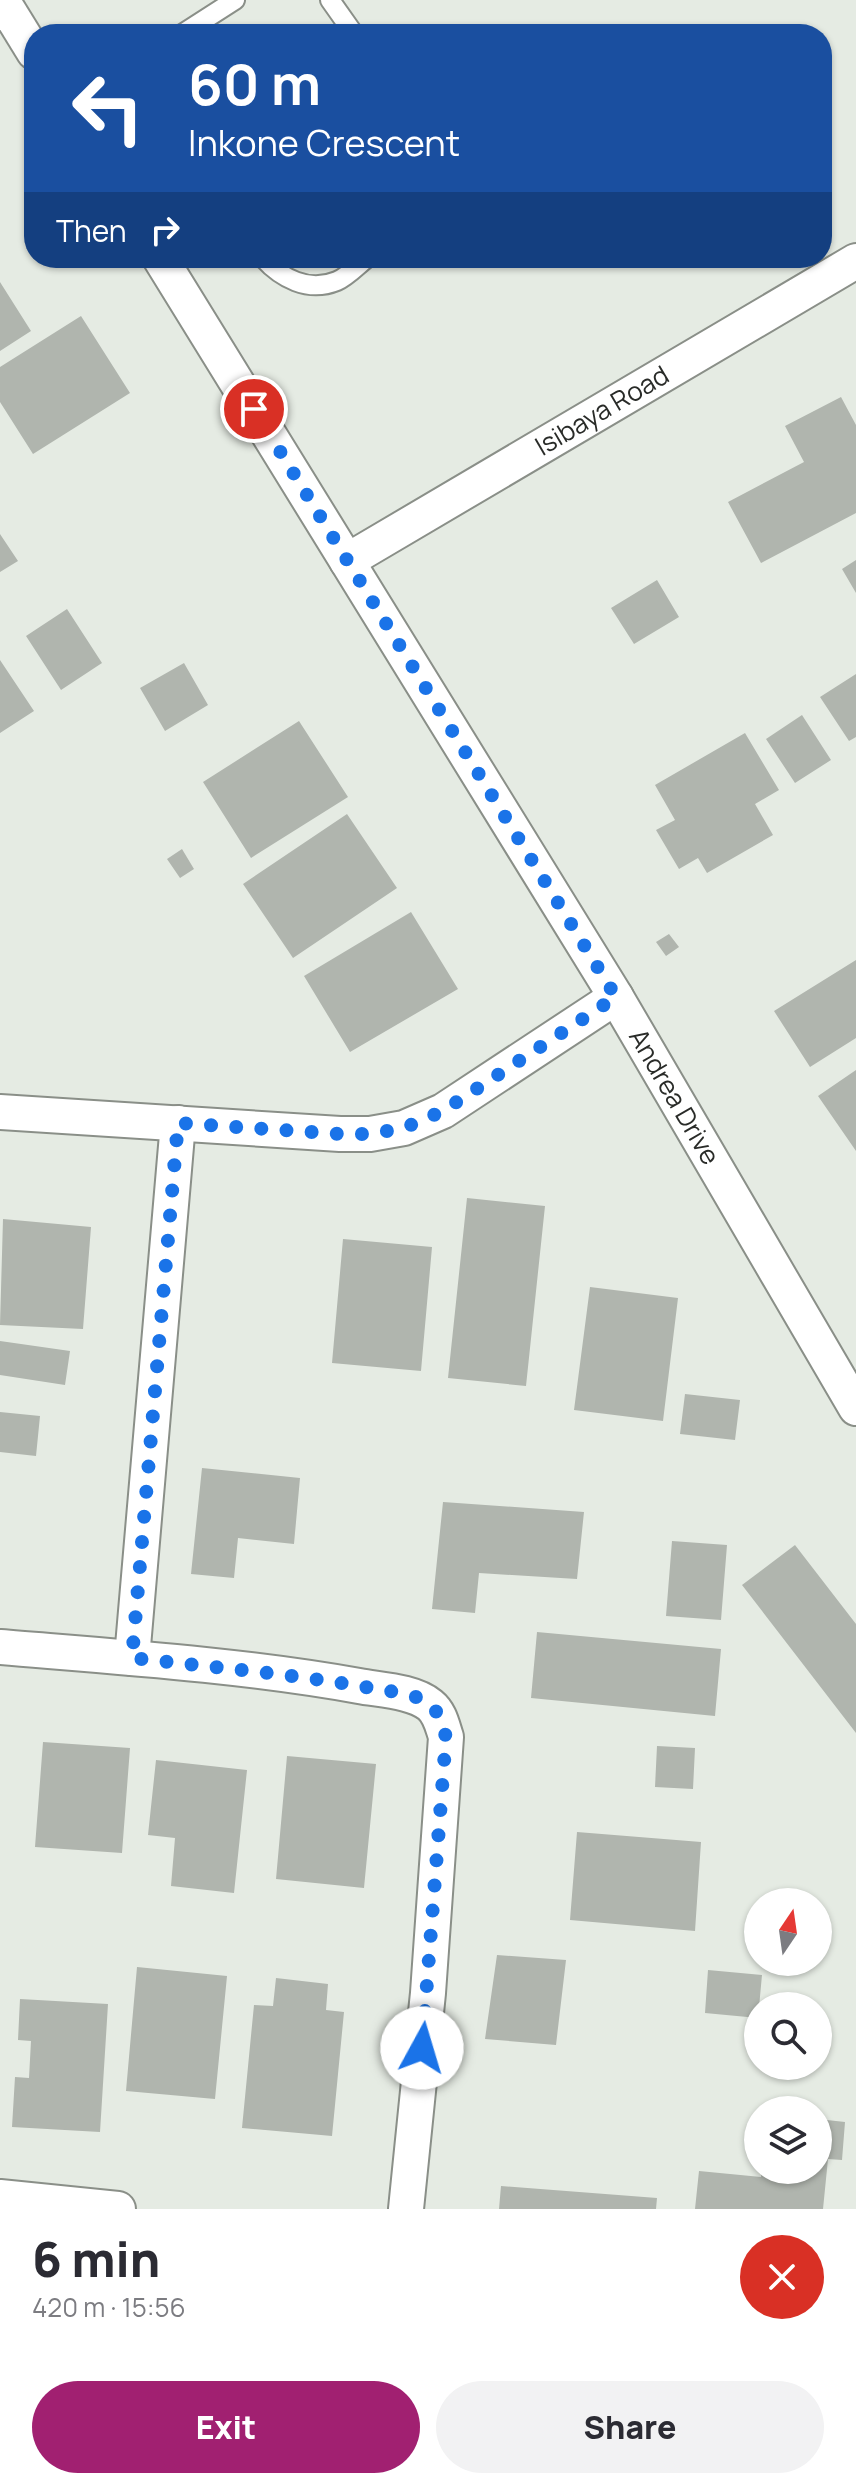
<!DOCTYPE html>
<meta charset="utf-8">
<style>
:root{--surface:#fff;--page:#f2f2f3;--text:#2b2b33;--muted:#7c7c81;--accent:#a12071}
body{margin:0;font-family:Manrope,sans-serif;background:var(--page);color:var(--text);height:100vh;display:flex;flex-direction:column;font-size:30px;white-space:nowrap}
*{box-sizing:border-box;margin:0}
p{font-size:26px;color:var(--muted)}
.icon{flex:none;width:44px;height:44px;fill:none;stroke:currentColor;stroke-width:2;stroke-linecap:round;stroke-linejoin:round}
.map{position:relative;height:2209px;overflow:hidden}
.drawer{display:flex;flex-direction:column;background:var(--surface);flex:1}
.drawer>*{flex:none}
.hud{position:absolute;left:24px;top:24px;width:808px;height:244px;border-radius:32px;box-shadow:0 2px 6px #0004;background:#1a4fa0;color:#fff;overflow:hidden}
.needle{width:52px;rotate:13deg}
.controls{position:absolute;left:744px;top:1888px;display:grid;gap:16px}
.controls a{display:grid;place-items:center;width:88px;height:88px;border-radius:50%;background:var(--surface);box-shadow:0 2px 6px #0004;font-size:40px}
.pin{position:absolute;display:grid;place-items:center;width:68px;height:68px;color:#fff;margin:-34px;border:4px solid #fff;border-radius:50%;box-shadow:0 2px 8px #0007}
.me{position:absolute;width:88px;margin:-44px;rotate:6deg;stroke-linejoin:round;filter:drop-shadow(0 0 6px #0008)}
.turn{display:flex;align-items:center;gap:28px;height:168px;padding:0 32px;font-size:36px}
.turn .icon{width:104px;height:104px;stroke-width:2.5}
.turn b{display:block;font-size:56px;line-height:68px}
.then{display:flex;align-items:center;height:76px;padding:0 32px;background:#0003;gap:16px;font-size:30px}
.round{display:grid;place-items:center;flex:none;width:84px;height:84px;border-radius:42px;background:var(--page)}
.head{display:flex;align-items:center;justify-content:space-between;height:136px;padding:0 32px}
h1{font-size:48px;font-weight:800;line-height:60px}
.action{display:flex;gap:16px;margin-top:auto;padding:16px 32px}
.action a{flex:1;height:92px;border-radius:48px;background:var(--accent);color:#fff;font-size:32px;font-weight:800;line-height:92px;text-align:center}
.action a+a{background:var(--page);color:var(--text)}
.map>svg:first-child{display:block}
.building{fill:#b0b5ae}
.lines{fill:none;stroke-linecap:round;stroke-linejoin:round}
.lane-casing{stroke:#8a8f88;stroke-width:22}
.street-casing{stroke:#8a8f88;stroke-width:38}
.lane{stroke:#fff;stroke-width:18}
.street{stroke:#fff;stroke-width:34}
.route{stroke:#1a73e8;stroke-width:14;stroke-dasharray:0 25.2}
.labels{text-anchor:middle;stroke-width:8;stroke-linejoin:round;paint-order:stroke}
.street-label{font-size:26px;fill:#292b28;stroke:#fff}
</style>
<div class="map">
<svg width="856" height="2209" viewBox="0 0 856 2209">
<rect width="100%" height="100%" fill="#e5ebe3"/>
<path class="building" d="M0 282 31 331 0 351Z
M81 316 130 393 33 454 0 402V367Z
M841 397 856 425V513L761 563 728 502 804 462 785 426Z
M0 534 18 561 0 572Z
M856 560V593L842 569Z
M657 580 679 617 634 644 611 608Z
M67 609 102 663 61 690 26 636Z
M0 660 34 711 0 733Z
M184 663 208 705 165 731 140 688Z
M856 674V737L849 741 820 697Z
M802 715 831 760 795 783 766 739Z
M299 721 348 797 251 858 203 782Z
M745 733 779 790 755 804 773 835 707 873 698 858 679 869 656 830 675 820 655 785Z
M347 814 397 888 293 958 243 884Z
M182 849 194 869 180 878 167 859Z
M411 912 458 989 350 1052 304 976Z
M669 934 679 947 666 956 656 942Z
M856 960V1038L810 1067 774 1011Z
M856 1070V1151L818 1096Z
M467 1198 545 1206 526 1386 448 1378Z
M3 1219 91 1227 83 1329 0 1325Z
M343 1239 432 1247 421 1371 332 1363Z
M590 1287 678 1298 663 1421 574 1410Z
M0 1341 70 1351 65 1385 0 1375Z
M685 1394 740 1400 735 1440 680 1434Z
M0 1412 40 1416 36 1456 0 1452Z
M202 1468 300 1478 294 1544 238 1538 234 1578 191 1574Z
M443 1502 584 1512 577 1579 479 1573 475 1613 432 1609Z
M672 1541 727 1545 721 1620 666 1616Z
M795 1545 856 1624V1733L742 1585Z
M537 1632 721 1649 715 1716 531 1698Z
M43 1742 130 1748 122 1853 35 1847Z
M657 1746 695 1748 693 1789 655 1787Z
M287 1756 376 1764 364 1888 276 1879Z
M156 1760 247 1770 234 1893 171 1886 175 1838 148 1835Z
M577 1832 701 1842 695 1931 570 1920Z
M497 1955 566 1960 556 2045 485 2039Z
M137 1967 227 1976 215 2099 126 2091Z
M708 1970 762 1975 758 2018 705 2013Z
M276 1978 328 1984 326 2010 344 2012 332 2136 242 2128 254 2005 273 2006Z
M20 1999 108 2004 100 2132 12 2127 15 2077 29 2078 31 2041 18 2040Z
M755 2113H758V2146H751Z
M818 2119 845 2122 842 2160 828 2159 823 2209H695L699 2171 761 2177 762 2170H818Z
M501 2186 657 2198 656 2209H499Z"/>
<g class="lines">
<defs>
<path id="lane" d="M330 0 354 34
M182 34 235 0
M263 258C281 278 308 293 337 281 347 277 358 265 367 258"/>
<g id="street">
<path d="M2 0 34 52"/>
<path id="s1" d="M160 258 616 997 856 1408"/>
<path id="s2" d="M347 561 856 261"/>
<path d="M0 1112 340 1134H370L404 1128 443 1111 616 997"/>
<path d="M0 1647C120 1657 241 1665 359 1686 380 1690 413 1691 430 1705 440 1713 442 1725 446 1737L428 1993 406 2209"/>
<path d="M132 1658 178 1123"/>
<path d="M0 2197 118 2209"/>
</g>
</defs>
<use href="#lane" class="lane-casing"/>
<use href="#street" class="street-casing"/>
<use href="#lane" class="lane"/>
<use href="#street" class="street"/>
</g>
<g class="lines">
<path class="route" d="M254 409 616 997 443 1111 404 1128 370 1134H340L178 1123 132 1658C212 1667 292 1674 371 1688 389 1692 415 1692 430 1705 440 1713 442 1725 446 1737L422 2048"/>
</g>
<g class="labels">
<g class="street-label">
<text dy="9" stroke="none"><textPath href="#s2" startOffset="296">Isibaya Road</textPath></text>
<text dy="9" stroke="none"><textPath href="#s1" startOffset="984">Andrea Drive</textPath></text>
</g>
</g>
</svg>
<div class="controls">
<a><svg class="needle" viewBox="-14 -14 28 28"><path d="M0-13l5 13h-10z" fill="#e53935"/><path d="M0 13l5-13h-10z" fill="#7c7c81"/></svg></a>
<a><svg class="icon" aria-label="search" viewBox="0 0 24 24"><circle cx="10" cy="10" r="6"/><path d="M15 15l6 6"/></svg></a>
<a><svg class="icon" aria-label="layers" viewBox="0 0 24 24"><path d="M12 4l9 5-9 5-9-5zM3 14l9 5 9-5"/></svg></a>
</div>
<div class="pin" style="left:254px;top:409px;background:#d93025"><svg class="icon" aria-label="arrive" viewBox="0 0 24 24"><path d="M6 21V4h12l-3 4 3 4H6"/></svg></div>
<svg class="me" style="left:422px;top:2048px" viewBox="-20 -20 40 40"><circle r="19" fill="#fff"/><path d="M0-13L10 11 0 6-10 11z" fill="#1a73e8"/></svg>
<div class="hud">
<div class="turn"><svg class="icon" aria-label="left" viewBox="0 0 24 24"><path d="M17 20v-9H6M10 6l-5 5 5 5"/></svg><div><b>60 m</b>Inkone Crescent</div></div>
<div class="then">Then<svg class="icon" aria-label="right" viewBox="0 0 24 24"><path d="M7 20v-9h11M14 6l5 5-5 5"/></svg></div>
</div>
</div>
<section class="drawer">
<div class="head"><div><h1>6 min</h1><p>420 m · 15:56</p></div><a class="round" style="background:#d93025;color:#fff"><svg class="icon" aria-label="close" viewBox="0 0 24 24"><path d="M6 6l12 12M18 6L6 18"/></svg></a></div>
<div class="action"><a>Exit</a><a>Share</a></div>
</section>
